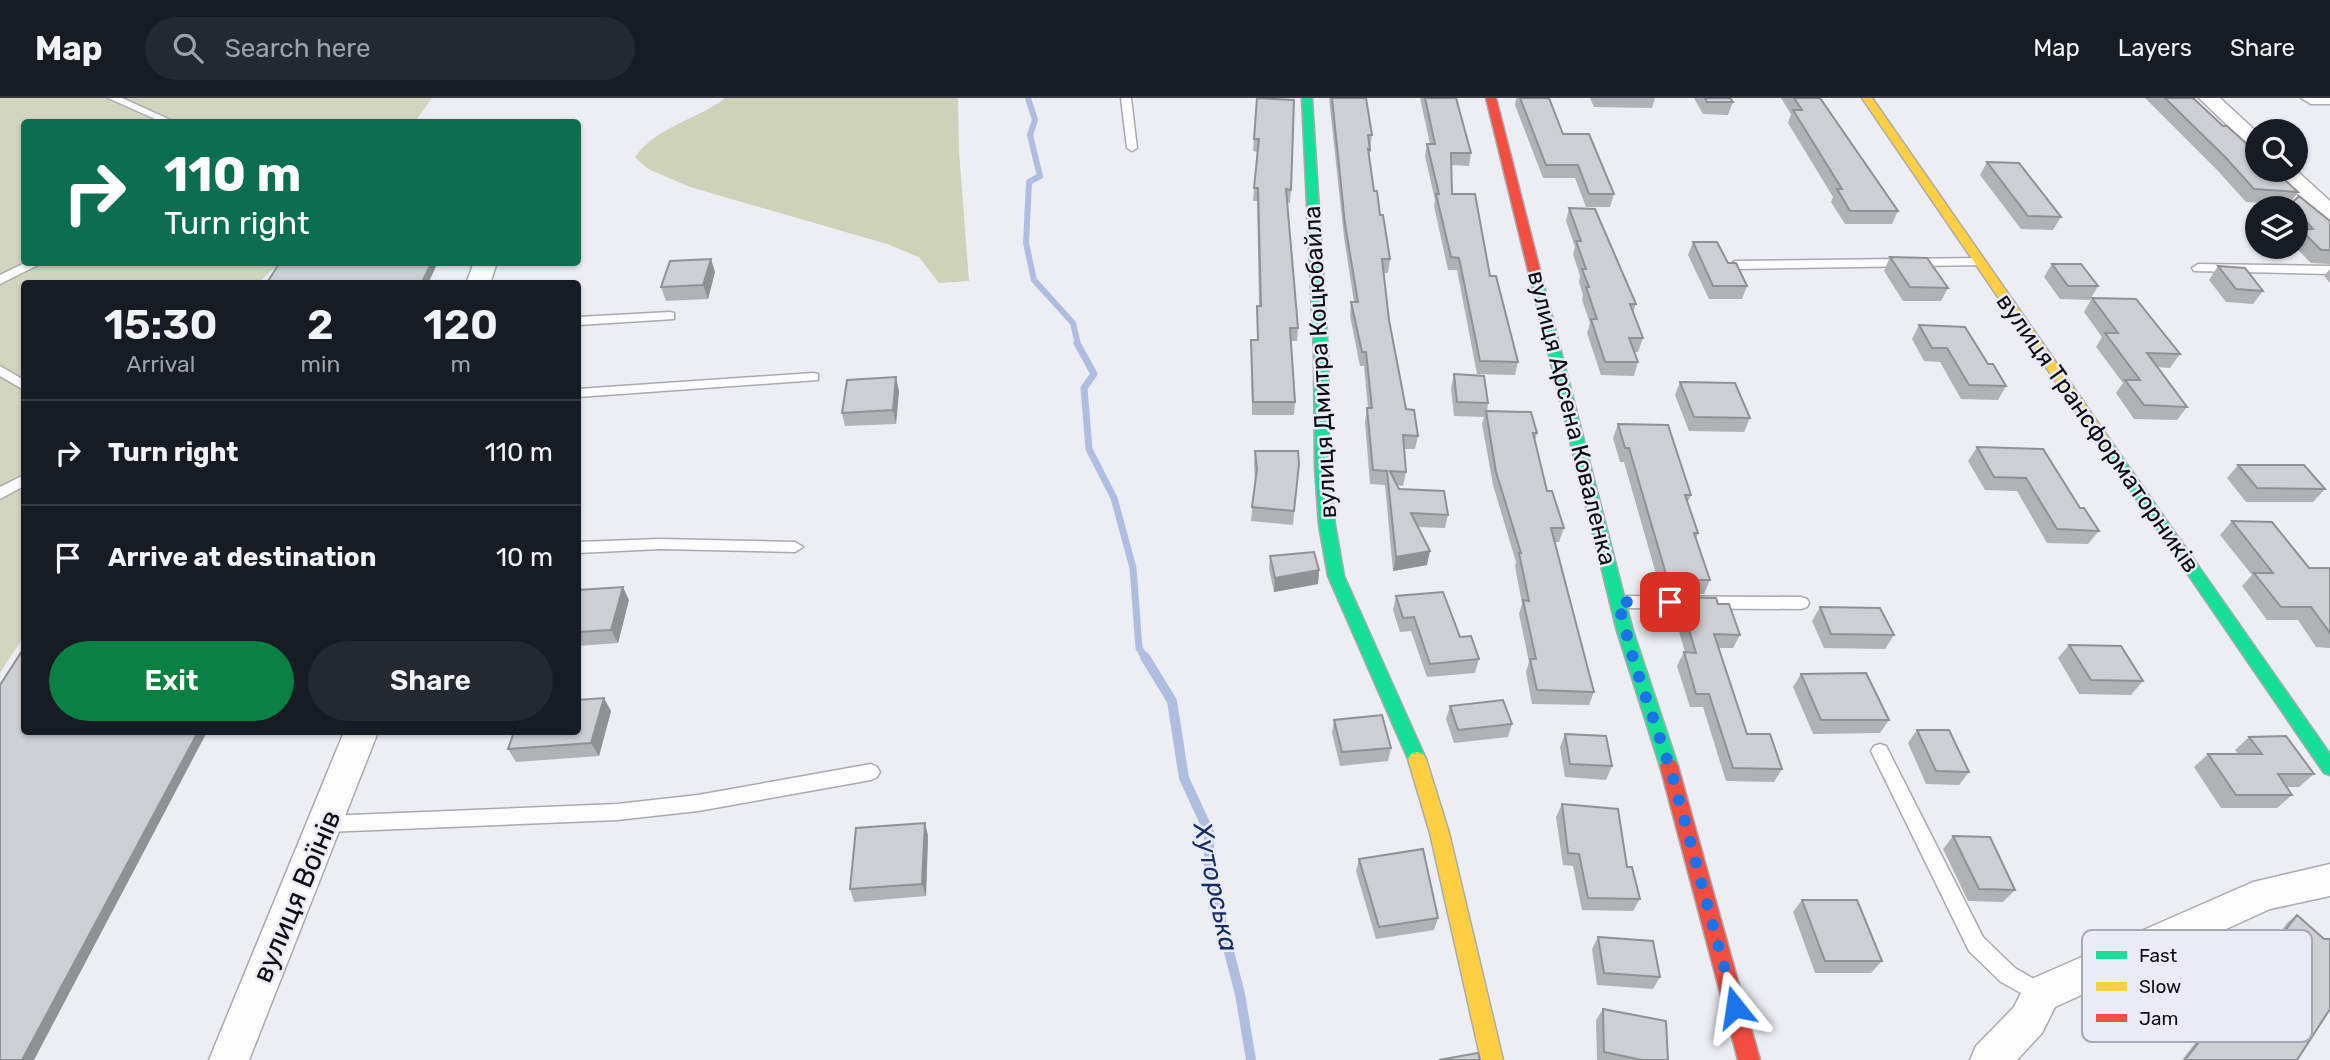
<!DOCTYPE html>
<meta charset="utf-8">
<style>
:root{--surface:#171b24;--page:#242831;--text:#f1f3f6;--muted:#9ea1a6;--line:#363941;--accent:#0b8043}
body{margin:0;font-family:Rubik,sans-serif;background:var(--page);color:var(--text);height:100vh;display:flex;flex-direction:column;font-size:26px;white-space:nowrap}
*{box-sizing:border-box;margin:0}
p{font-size:23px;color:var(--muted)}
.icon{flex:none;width:38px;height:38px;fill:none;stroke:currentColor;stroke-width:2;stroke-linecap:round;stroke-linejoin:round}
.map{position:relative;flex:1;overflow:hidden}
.details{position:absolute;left:21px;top:182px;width:560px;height:455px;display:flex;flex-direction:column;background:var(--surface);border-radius:7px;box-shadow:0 2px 5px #0004}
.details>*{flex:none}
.hud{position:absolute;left:21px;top:21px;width:560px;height:147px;border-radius:7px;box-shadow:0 2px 5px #0004;background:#0b6e4f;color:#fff;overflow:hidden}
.fabs{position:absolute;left:2245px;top:21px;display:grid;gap:14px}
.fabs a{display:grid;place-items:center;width:63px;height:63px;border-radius:50%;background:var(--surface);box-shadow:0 2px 5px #0004;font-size:35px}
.pin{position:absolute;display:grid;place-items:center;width:60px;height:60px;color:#fff;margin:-30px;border-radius:14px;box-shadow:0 4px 10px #0006}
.me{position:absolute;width:77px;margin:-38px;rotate:345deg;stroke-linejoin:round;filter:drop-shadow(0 0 5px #0008)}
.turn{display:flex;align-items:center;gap:24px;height:147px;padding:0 28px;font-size:32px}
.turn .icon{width:91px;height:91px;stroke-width:2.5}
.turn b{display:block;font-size:49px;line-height:60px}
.eta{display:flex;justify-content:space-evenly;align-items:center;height:119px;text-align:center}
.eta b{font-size:42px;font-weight:600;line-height:49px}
.primary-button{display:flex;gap:14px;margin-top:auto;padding:14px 28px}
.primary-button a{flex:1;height:80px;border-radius:42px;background:var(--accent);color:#fff;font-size:28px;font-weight:600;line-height:80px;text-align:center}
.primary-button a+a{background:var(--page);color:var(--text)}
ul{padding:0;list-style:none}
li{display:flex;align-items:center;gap:21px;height:105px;padding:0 28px;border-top:2px solid var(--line)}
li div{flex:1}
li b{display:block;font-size:26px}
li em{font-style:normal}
header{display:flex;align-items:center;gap:42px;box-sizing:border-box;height:98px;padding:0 35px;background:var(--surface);border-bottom:2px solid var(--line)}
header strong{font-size:33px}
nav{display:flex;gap:38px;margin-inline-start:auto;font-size:24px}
.search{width:490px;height:63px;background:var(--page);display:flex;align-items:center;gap:18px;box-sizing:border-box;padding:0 24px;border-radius:38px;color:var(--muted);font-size:26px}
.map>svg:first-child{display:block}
.green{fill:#d2d6bf}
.forest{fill:#ced2b8}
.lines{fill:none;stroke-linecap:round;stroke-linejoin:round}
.stream-far2{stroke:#afbee0;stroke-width:6}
.stream-far1{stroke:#afbee0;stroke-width:7}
.stream{stroke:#afbee0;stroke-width:10}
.lane-casing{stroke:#a9aaae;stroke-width:3}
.street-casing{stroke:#a9aaae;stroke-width:3}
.fast-casing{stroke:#a9aaae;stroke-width:3}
.slow-casing{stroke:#a9aaae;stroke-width:3}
.jam-casing{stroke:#a9aaae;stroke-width:3}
.lane{fill:#fcfcfd;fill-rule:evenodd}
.street{fill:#fcfcfd;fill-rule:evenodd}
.fast{fill:#16e098;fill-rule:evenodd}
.slow{fill:#ffcf43;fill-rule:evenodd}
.jam{fill:#f24e42;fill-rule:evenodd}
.wall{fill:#b1b2b6}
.shaded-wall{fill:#909194}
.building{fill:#cecfd4;stroke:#909194;stroke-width:2}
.route{stroke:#1a73e8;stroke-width:12;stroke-dasharray:0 21.6}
.labels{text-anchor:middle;stroke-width:5;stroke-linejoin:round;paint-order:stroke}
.street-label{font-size:24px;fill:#0c0d11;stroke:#e9ecf7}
.water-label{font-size:26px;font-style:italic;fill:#162c63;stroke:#e9ecf7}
.near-street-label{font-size:28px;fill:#0c0d11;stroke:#e9ecf7}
.key{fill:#e9ecf7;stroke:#a7a9b2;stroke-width:2}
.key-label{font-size:19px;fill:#0c0d11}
</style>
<header>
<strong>Map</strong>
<div class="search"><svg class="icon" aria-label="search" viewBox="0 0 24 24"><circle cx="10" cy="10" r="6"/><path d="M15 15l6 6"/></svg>Search here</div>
<nav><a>Map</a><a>Layers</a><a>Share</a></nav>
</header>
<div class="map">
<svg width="2330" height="962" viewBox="0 0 2330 962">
<rect width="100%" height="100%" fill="#eceef4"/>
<path class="green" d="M0 0H432L415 24H24V164L280 165 258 185 24 186V538L0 575Z"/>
<path class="forest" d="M725 0H958L959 53 969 183 939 185 919 159 887 146 690 89 648 71 635 59C657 28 697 22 725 0Z"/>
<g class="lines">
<path class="stream-far2" d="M1028 0 1035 22 1030 37 1040 78 1029 84 1026 145 1034 182 1073 225 1078 247"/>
<path class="stream-far1" d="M1077 245 1094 276 1084 290 1089 351 1114 400 1133 470 1139 550 1146 561"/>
<path class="stream" d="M1145 559 1172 603 1184 680 1209 734V777L1240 896 1251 962"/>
<defs>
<path id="lane" d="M108 0H122L175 24H162Z
M1121 0H1131L1137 50 1132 53 1127 50Z
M1979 160 1985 164 1983 167 1735 171 1729 167 1735 163Z
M27 164H44L0 186V177Z
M2198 166 2330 168V176L2194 173 2192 170Z
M670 214 674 215V221L578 227V219Z
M0 268 24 282V292L0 278Z
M813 275 818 276V282L578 299V291Z
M24 377V388L0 401V389Z
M660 441 795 444 803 449 795 454 660 451 578 455V444Z
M1618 498 1801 499 1807 501 1809 505 1807 509 1801 511 1618 510 1612 508 1610 504 1612 500Z
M1880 646 1886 648 1983 839 2015 870 2048 889 2051 896 2048 903 2041 906 2001 884 1969 853 1871 653 1874 648Z
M871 666 877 669 880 674 877 679 871 682 698 713 617 722 326 734 319 732 317 726 319 720 326 718 617 706 698 697Z"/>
<path id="street" d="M2199 0H2220L2258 35V52L2251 50Z
M2301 0H2330V6H2311Z
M2274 72H2296L2330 103V122L2322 120Z
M474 164H497L490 186H466Z
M344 634H378L249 962H209Z
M2330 766V798L2270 811 2055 909 2042 935 2017 962H1970L1976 948 2014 909 2027 883 2253 784Z"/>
<path id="fast" d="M1302 0H1312L1328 255 1329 370 1335 427 1344 478 1426 661 1423 666 1417 668 1411 666 1408 661 1328 478 1319 427 1315 370 1314 255Z
M1534 168 1540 172 1633 533 1678 668 1675 673 1669 675 1663 673 1660 668 1617 533 1528 172Z
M2105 340 2110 342 2330 656V677L2324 675 2100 348 2098 345 2100 342Z"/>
<path id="slow" d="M1862 0H1872L2110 342 2112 345 2110 348H2100Z
M1417 654 1423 656 1426 661 1449 735 1503 962H1481L1430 735 1408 661 1411 656Z"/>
<path id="jam" d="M1486 0H1496L1540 172 1538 175H1530L1528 172Z
M1669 661 1675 663 1678 668 1760 962H1738L1660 668 1663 663Z"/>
</defs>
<use href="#lane" class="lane-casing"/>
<use href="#street" class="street-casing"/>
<use href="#fast" class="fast-casing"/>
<use href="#slow" class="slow-casing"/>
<use href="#jam" class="jam-casing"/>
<use href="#lane" class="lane"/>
<use href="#street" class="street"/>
<use href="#fast" class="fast"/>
<use href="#slow" class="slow"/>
<use href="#jam" class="jam"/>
</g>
<path class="wall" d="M1257 0 1291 92 1290 105 1287 104 1298 230 1297 243H1291L1295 304 1294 317H1252L1251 256V242H1257V208H1259L1257 103H1253L1257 54 1253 53Z
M1329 0H1366L1372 37 1369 60 1374 93 1390 161 1388 175H1383L1389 222 1406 311 1418 338 1415 351H1404L1406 374 1403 388 1397 387 1399 391 1448 417 1445 430 1418 429 1427 467 1393 473 1385 387 1370 386 1365 324 1367 310H1368L1364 268H1360L1350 218 1351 204H1354L1344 139Z
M1420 0H1456L1471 55 1469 68 1451 67 1452 96 1490 178 1518 264 1515 277 1477 276 1457 172H1448L1434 108 1435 102 1425 58 1427 46H1430Z
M1516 0H1549L1563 36 1614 96 1610 109H1586L1575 80H1543L1515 7Z
M1590 0H1655L1652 10 1594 9Z
M1694 0H1730L1733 4 1728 17 1703 16Z
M1781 0H1820L1898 113 1892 126H1845L1831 104 1833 99 1788 25 1791 16Z
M2145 0H2193L2223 28 2298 94 2289 107 2246 104 2218 73Z
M1987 64 2061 119 2053 132 2021 131 1980 77Z
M2291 106 2330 123V166L2311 165 2295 149 2297 136 2296 110H2288Z
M1569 110 1636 206 1633 214 1643 240 1638 254H1634L1638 264 1634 278 1601 277 1587 235 1590 225 1582 202 1583 197 1579 184 1580 178 1573 156 1575 149 1566 123Z
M1693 144 1728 165 1747 188 1742 201H1709L1688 157Z
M1890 159 1948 190 1941 203H1903L1884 173Z
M2052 166 2098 188 2090 202 2060 201 2044 179Z
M2218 168 2263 193 2253 206 2226 204 2209 182Z
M2330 171V185L2324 178Z
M715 174 708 201 666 203 661 189Z
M2092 200 2180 256 2170 270 2157 269 2187 309 2177 322 2134 321 2116 295 2123 285 2096 249 2102 239 2084 214Z
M1919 227 1988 266 2006 288 1998 302 1961 301 1940 264 1924 263 1912 241Z
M1454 276 1488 305 1487 313 1537 335 1535 343 1547 393 1564 430 1559 444H1555L1594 594 1589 607 1532 606 1526 574 1529 564 1519 516 1522 506 1515 468 1516 464 1493 387 1482 326 1484 319 1454 318 1451 290Z
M1680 284 1750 320 1744 334 1689 333 1675 297Z
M899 293 896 326 845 328 842 315Z
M1618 326 1691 397 1687 405 1698 435 1696 441 1710 482 1704 496H1667L1666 490H1660L1624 364H1620L1613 340Z
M1977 349 2080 410 2099 433 2088 446 2047 445 2017 393 1985 392 1968 363Z
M1255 353 1299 366 1293 427 1251 423 1255 381 1254 367Z
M2238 367 2325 391 2313 404H2246L2227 380Z
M2232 423 2309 470H2330V550L2316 549 2298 522H2267L2242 488 2252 477 2220 437Z
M1270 458 1319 472 1318 486 1274 494 1269 471Z
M578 492 629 502 618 545 578 548Z
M1396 498 1460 539 1479 561 1475 575 1427 579 1411 533 1400 534 1393 512Z
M1679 499 1718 506 1740 537 1733 550H1718L1747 636 1782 671 1774 684 1726 683 1703 609H1690L1677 568 1684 554H1685L1673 513Z
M1820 509 1894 537 1885 551 1824 550 1812 523Z
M2069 547 2143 583 2131 597 2079 596 2058 560Z
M1801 576 1889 622 1880 635 1813 636 1793 589Z
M1450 608 1512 626 1508 639 1454 645 1446 621Z
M611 613 599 658 516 664 508 651Z
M1334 622 1391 650 1388 663 1340 668 1332 635Z
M1917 632 1969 674 1959 687 1926 686 1908 645Z
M1565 636 1612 668 1606 682 1565 679 1560 649Z
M2249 639 2314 676 2299 689H2287L2292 697 2277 710H2221L2194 669 2208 656H2238L2235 652Z
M1562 706 1627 769 1640 801 1633 813 1582 812 1573 768 1563 767 1556 719Z
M925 725 928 738 926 798 854 804 850 791Z
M1953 738 2015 792 2003 804 1968 803 1943 751Z
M1359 761 1438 820 1434 832 1376 841 1356 773Z
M1802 802 1882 863 1871 875H1815L1793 814Z
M2297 817V962H2182L2288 824Z
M1598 839 1660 879 1653 891 1597 887 1592 851Z
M1603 911 1668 962H1597L1596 922Z"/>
<path class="shaded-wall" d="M711 161 715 174 708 201 703 187Z
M432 164H438L428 186H421Z
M896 279 899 293 896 326 893 312Z
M1430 453 1427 467 1393 473 1396 459Z
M1319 472 1318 486 1274 494 1275 480Z
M623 489 629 502 618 545 611 532Z
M604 600 611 613 599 658 591 645Z
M198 634H207L34 962H22Z
M925 725 928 738 926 798 922 786Z"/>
<path class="building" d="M1257 0 1294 2 1291 92 1286 91 1298 230H1290L1295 304H1253L1251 242H1258L1257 208H1261L1258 90H1254L1259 41H1254Z
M1332 0H1366L1372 37H1368L1370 52 1368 51 1374 93H1377L1380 117H1383L1390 161H1382L1389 222 1406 311 1414 312 1418 338 1403 337 1406 374 1390 373 1399 391 1444 393 1448 417 1411 415 1430 453 1396 459 1387 373 1373 372 1367 310H1372L1366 254H1362L1351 204H1358L1345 126Z
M1425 0H1456L1471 55H1451L1452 96H1475L1490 178H1496L1518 264 1480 263 1459 160 1451 159 1436 96H1439L1427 46H1435Z
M1520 0H1549L1563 36H1589L1614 96H1589L1578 67H1546Z
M1705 0H1730L1733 4H1707Z
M1794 0H1820L1898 113H1850L1837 91H1842L1793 12H1802Z
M2165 0H2193L2223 28H2227L2258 56V72H2274L2298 94 2254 91 2226 60Z
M1987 64 2019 65 2061 119 2028 118Z
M2299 98 2330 123V152H2321L2300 131H2313L2296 112V110L2291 106Z
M1569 110 1595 111 1636 206H1630L1643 240H1629L1638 264H1605L1591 221H1597L1586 189H1589L1582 171H1586L1576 143H1581Z
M1693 144H1717L1728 165H1736L1747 188H1713Z
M1890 159 1927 160 1948 190 1910 189Z
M711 161 703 187 661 189 670 163Z
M300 164H432L421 186H266L279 166Z
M2052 166H2081L2098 188H2068Z
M2218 168 2245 170 2263 193 2236 191Z
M2092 200 2136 201 2180 256 2147 255 2187 309 2144 307 2125 282H2140L2105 235H2118Z
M1919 227 1965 229 1988 266H1993L2006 288 1969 287 1947 250H1932Z
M1454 276 1484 278 1488 305 1457 304Z
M896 279 893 312 842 315 847 282Z
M1680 284 1735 285 1750 320 1694 319Z
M1486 313 1531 314 1537 335H1533L1547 393H1552L1564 430H1551L1594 594 1537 592 1530 561H1536L1523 502 1529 503 1519 455H1521L1496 374Z
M1618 326 1668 327 1691 397H1685L1698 435H1694L1710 482H1673L1671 476H1666L1629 350H1625Z
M1977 349 2043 351 2080 410H2084L2099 433 2057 431 2026 380 1994 379Z
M1255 353H1298L1299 366 1294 413 1252 409 1257 371Z
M2238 367H2304L2325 391 2257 390Z
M2232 423 2272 424 2309 470H2330V535L2311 509H2281L2254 475H2273Z
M1314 454 1319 472 1275 480 1270 458Z
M623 489 611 532 578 534V492Z
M1443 494 1460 539 1471 538 1479 561 1430 566 1414 519 1403 520 1396 498Z
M1679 499 1716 500 1718 506H1729L1740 537 1714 536 1747 636H1770L1782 671 1733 670 1709 596H1696L1684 554 1696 555Z
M1820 509 1880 510 1894 537 1831 536Z
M2069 547 2121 548 2143 583 2091 582Z
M24 550V634H198L22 962H0V587Z
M1866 575 1889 622H1821L1801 576Z
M604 600 591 645 508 651 514 634H578V602Z
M1503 602 1512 626 1458 632 1450 608Z
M1382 617 1391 650 1342 654 1334 622Z
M1917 632H1949L1969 674 1936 673Z
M1565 636 1606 638 1612 668 1570 666Z
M2286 638 2314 676H2278L2292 697H2236L2208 656H2262L2249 639Z
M1562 706 1618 711 1627 769H1632L1640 801 1588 800 1579 756 1568 755Z
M925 725 922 786 850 791 856 730Z
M1953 738 1990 739 2015 792 1979 791Z
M1423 751 1438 820 1379 829 1359 761Z
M1802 802H1857L1882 863H1825Z
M2297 817 2324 841H2330V911L2297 962H2185Z
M1598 839 1653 843 1660 879 1604 875Z
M1603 911 1666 923 1668 962H1642L1604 954Z
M1478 955 1480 962H1439Z"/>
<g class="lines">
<path class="route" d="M1670 504H1618L1634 564 1671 673 1735 909"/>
</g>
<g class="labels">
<g class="street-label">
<text transform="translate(1320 264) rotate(-93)" y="8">вулиця Дмитра Коцюбайла</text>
<text transform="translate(1572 320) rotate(76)" y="8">вулиця Арсена Коваленка</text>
<text transform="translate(2098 335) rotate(55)" y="8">вулиця Трансформаторників</text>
</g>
<g class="water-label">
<text transform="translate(1216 789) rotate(78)" y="9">Хуторська</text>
</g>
<g class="near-street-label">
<text transform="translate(296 798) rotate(-67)" y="10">вулиця Воїнів</text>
</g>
</g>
<rect x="2082" y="832" width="230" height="112" rx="10" class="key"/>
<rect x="2096" y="853" width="31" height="8" fill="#16e098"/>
<rect x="2096" y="884" width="31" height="9" fill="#ffcf43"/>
<rect x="2096" y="916" width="31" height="8" fill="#f24e42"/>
<g class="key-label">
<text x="2139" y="864">Fast</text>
<text x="2139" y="895">Slow</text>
<text x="2139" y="927">Jam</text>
</g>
</svg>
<div class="fabs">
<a><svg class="icon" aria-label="search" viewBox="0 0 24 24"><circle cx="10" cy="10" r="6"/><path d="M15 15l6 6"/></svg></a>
<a><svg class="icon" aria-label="layers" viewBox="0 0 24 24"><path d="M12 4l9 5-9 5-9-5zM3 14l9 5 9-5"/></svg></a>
</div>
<div class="pin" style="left:1670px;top:504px;background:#d93025"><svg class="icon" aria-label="arrive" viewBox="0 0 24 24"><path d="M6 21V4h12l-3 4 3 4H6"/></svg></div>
<svg class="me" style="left:1735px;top:909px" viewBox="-20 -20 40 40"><path d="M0-17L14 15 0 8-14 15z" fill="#1a73e8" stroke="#fff" stroke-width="4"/></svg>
<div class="hud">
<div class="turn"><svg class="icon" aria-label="right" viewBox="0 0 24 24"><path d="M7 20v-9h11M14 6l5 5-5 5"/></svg><div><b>110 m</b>Turn right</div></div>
</div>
<section class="details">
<div class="eta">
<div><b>15:30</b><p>Arrival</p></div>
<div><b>2</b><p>min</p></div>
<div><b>120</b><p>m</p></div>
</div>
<ul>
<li><svg class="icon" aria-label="right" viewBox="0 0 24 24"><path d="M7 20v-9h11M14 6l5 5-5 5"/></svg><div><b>Turn right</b></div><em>110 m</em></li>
<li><svg class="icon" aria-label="arrive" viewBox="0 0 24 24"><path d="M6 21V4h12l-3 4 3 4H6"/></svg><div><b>Arrive at destination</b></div><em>10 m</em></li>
</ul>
<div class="primary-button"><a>Exit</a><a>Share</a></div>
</section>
</div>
